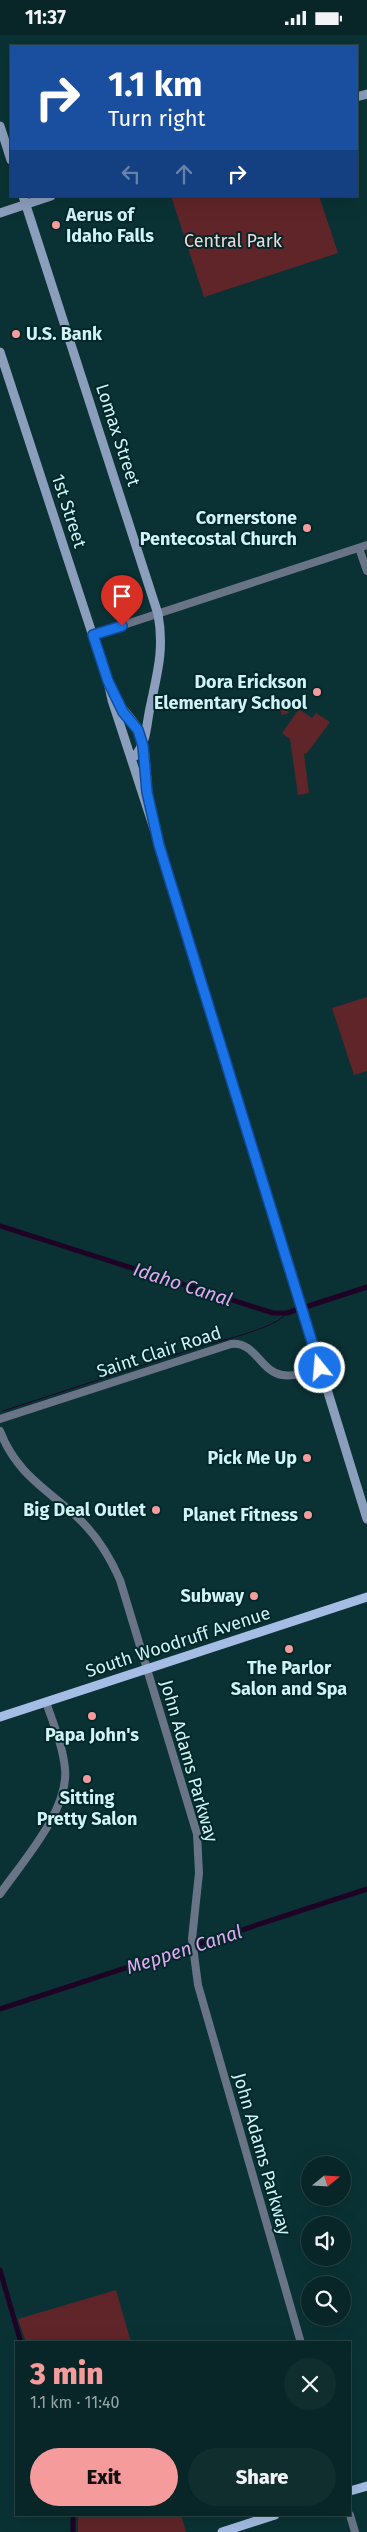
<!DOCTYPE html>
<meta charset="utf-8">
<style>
:root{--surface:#082627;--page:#112e2f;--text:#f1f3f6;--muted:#98a5a7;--line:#294344;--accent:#f59b9b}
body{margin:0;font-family:"Fira Sans",sans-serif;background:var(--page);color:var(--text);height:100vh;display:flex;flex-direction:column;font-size:19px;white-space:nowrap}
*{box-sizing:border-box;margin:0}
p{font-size:16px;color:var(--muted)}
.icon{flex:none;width:28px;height:28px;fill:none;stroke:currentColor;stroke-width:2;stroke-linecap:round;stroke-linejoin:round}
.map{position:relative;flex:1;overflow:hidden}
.sheet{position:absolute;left:15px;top:2306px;width:336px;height:175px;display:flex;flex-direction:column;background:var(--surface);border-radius:0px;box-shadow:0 5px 20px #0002,0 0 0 1px var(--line)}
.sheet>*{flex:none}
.hud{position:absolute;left:10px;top:10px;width:348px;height:152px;border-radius:0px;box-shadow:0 5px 20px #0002,0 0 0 1px var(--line);background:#1a4fa0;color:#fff;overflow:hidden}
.needle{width:32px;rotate:72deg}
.tools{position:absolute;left:301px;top:2121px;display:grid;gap:10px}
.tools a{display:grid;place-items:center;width:50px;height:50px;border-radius:50%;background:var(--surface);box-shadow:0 5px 20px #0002,0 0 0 1px var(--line);font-size:25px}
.pin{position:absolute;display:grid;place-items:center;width:42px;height:42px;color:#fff;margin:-51px -21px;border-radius:50% 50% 50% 0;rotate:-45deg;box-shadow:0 0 5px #0007}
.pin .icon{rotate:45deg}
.me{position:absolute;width:55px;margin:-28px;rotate:343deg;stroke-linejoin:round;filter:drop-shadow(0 0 4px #0008)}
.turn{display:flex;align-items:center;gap:18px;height:105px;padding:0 15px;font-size:22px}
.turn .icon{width:65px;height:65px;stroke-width:2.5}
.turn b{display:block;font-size:35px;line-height:42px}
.lanes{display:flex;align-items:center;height:48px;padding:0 15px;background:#0003;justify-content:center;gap:25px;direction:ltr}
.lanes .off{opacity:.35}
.round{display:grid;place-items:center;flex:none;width:52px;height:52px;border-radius:26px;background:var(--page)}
.overview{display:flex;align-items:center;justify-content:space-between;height:85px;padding:0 15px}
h1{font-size:30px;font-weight:800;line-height:38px;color:var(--accent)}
.action{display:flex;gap:10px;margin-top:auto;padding:10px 15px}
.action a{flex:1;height:58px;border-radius:30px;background:var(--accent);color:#111;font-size:20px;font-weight:800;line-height:58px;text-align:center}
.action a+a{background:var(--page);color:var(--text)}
.status{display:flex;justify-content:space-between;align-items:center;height:35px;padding:0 25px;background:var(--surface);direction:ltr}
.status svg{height:14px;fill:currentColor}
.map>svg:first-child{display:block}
.green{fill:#602528}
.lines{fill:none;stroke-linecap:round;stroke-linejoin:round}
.stream{stroke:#1f0326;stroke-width:1}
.canal{stroke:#1f0326;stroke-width:5}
.tertiary{stroke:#697587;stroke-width:8}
.secondary{stroke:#8b9ebc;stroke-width:9}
.primary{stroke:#a5bde4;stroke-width:9}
.route-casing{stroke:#114b97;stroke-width:12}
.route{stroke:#1a73e8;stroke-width:9}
.poi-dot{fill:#f59b9b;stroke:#00282a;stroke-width:2}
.labels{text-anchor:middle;stroke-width:4;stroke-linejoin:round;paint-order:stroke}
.poi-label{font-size:18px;font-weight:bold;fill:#d1f3f5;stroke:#00282a;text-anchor:end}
.park-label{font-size:18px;fill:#f3d7d6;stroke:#00282a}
.street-label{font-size:18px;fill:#d1f3f5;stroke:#00282a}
.water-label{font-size:19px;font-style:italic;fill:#e5a7f3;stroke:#00282a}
</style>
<div class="status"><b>11:37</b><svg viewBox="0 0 49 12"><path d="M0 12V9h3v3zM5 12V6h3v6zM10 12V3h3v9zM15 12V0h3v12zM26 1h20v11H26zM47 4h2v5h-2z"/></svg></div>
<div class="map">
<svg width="367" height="2497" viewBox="0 0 367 2497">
<rect width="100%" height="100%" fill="#0a3234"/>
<path class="green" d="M171 161H319L338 218 204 262Z
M282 664 289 678 282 680 277 668Z
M299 674 312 683 316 678 330 687 307 718 304 719 309 758 298 760 290 704 282 698Z
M367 962V1036L354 1040 332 973Z
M116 2255 131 2307H26L18 2284Z
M78 2480H181L186 2497H78Z"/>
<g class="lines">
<path class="stream" d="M210 1309C230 1303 275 1293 287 1278
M3 1376 205 1310"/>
<path class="canal" d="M0 1191 273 1278H287L367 1252
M0 1974 367 1854
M0 2235 21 2308
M73 2480V2497"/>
<path class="tertiary" d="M359 513 367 536
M93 600 367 510
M0 1384 231 1309C255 1306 261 1337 282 1340 295 1342 308 1337 320 1333
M0 1396C16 1438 45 1453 76 1481 96 1499 109 1520 120 1545L197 1799 199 1838 192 1904 198 1950 301 2308
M0 1859C23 1826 69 1775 65 1734 63 1711 53 1688 46 1667
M350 2480 355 2497"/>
<path class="secondary" d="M356 62 367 59
M0 91 11 125
M23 161 158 579C165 617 156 642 149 678 146 695 146 708 135 721L130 720
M0 178 51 161
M0 317 108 647 112 665 159 809 367 1484
M116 662C121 675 132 683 138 694 148 715 145 742 149 764"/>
<path class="primary" d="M0 1682 367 1562
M350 2456 367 2451
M222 2497 275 2480"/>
</g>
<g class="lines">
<defs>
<path id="route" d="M122 591 93 600 108 646 123 677 138 695 143 711 147 757 159 810 320 1333"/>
</defs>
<use href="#route" class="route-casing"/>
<use href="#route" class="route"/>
</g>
<g class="poi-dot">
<circle cx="56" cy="190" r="5"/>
<circle cx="16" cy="299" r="5"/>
<circle cx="307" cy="493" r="5"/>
<circle cx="317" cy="657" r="5"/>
<circle cx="307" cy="1423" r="5"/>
<circle cx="156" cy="1475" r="5"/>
<circle cx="308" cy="1480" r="5"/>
<circle cx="254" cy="1561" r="5"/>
<circle cx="289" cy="1614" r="5"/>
<circle cx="92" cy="1681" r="5"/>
<circle cx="87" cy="1744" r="5"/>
</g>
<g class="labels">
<g class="poi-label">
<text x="66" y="186" text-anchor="start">Aerus of<tspan x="66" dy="21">Idaho Falls</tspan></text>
<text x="26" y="305" text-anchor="start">U.S. Bank</text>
<text x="297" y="489">Cornerstone<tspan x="297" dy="21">Pentecostal Church</tspan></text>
<text x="307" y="653">Dora Erickson<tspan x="307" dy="21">Elementary School</tspan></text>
<text x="297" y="1429">Pick Me Up</text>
<text x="146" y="1481">Big Deal Outlet</text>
<text x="298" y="1486">Planet Fitness</text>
<text x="244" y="1567">Subway</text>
<text x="289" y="1639" text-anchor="middle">The Parlor<tspan x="289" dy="21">Salon and Spa</tspan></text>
<text x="92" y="1706" text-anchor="middle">Papa John's</text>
<text x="87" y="1769" text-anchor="middle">Sitting<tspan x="87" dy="21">Pretty Salon</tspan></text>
</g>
<g class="park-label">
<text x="233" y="212">Central Park</text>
</g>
<g class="street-label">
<text transform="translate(118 400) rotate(72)" y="6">Lomax Street</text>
<text transform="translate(69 476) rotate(72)" y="6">1st Street</text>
<text transform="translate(159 1317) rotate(-18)" y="6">Saint Clair Road</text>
<text transform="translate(178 1607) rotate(-18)" y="6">South Woodruff Avenue</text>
<text transform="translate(189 1726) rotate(74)" y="6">John Adams Parkway</text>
<text transform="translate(262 2119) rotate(74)" y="6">John Adams Parkway</text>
</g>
<g class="water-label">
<text transform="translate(183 1249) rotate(18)" y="7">Idaho Canal</text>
<text transform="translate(184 1914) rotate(-18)" y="7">Meppen Canal</text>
</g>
</g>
</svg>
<div class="tools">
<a><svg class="needle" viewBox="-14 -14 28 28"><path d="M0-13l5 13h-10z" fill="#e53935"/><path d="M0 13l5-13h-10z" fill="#98a5a7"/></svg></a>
<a><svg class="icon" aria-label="sound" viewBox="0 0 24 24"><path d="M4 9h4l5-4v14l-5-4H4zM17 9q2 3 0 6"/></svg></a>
<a><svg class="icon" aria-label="search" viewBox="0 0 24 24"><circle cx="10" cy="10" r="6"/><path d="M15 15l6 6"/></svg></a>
</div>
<div class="pin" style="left:122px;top:591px;background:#d93025"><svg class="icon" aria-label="arrive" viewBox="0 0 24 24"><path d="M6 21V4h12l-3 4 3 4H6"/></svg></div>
<svg class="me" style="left:320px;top:1333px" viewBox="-20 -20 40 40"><circle r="17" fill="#1a73e8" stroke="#fff" stroke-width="3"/><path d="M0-11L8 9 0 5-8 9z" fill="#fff"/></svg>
<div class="hud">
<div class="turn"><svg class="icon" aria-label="right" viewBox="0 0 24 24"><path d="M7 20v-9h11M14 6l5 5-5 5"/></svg><div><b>1.1 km</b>Turn right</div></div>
<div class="lanes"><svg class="icon off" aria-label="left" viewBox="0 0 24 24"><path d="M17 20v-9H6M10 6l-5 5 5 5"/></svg><svg class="icon off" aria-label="ahead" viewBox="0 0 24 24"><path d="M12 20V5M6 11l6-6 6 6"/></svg><svg class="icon" aria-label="right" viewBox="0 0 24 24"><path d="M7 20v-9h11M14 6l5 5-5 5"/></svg></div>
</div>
<section class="sheet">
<div class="overview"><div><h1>3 min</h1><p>1.1 km · 11:40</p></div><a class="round"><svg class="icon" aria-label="close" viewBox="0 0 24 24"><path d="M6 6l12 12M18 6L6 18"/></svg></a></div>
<div class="action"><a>Exit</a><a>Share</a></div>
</section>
</div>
